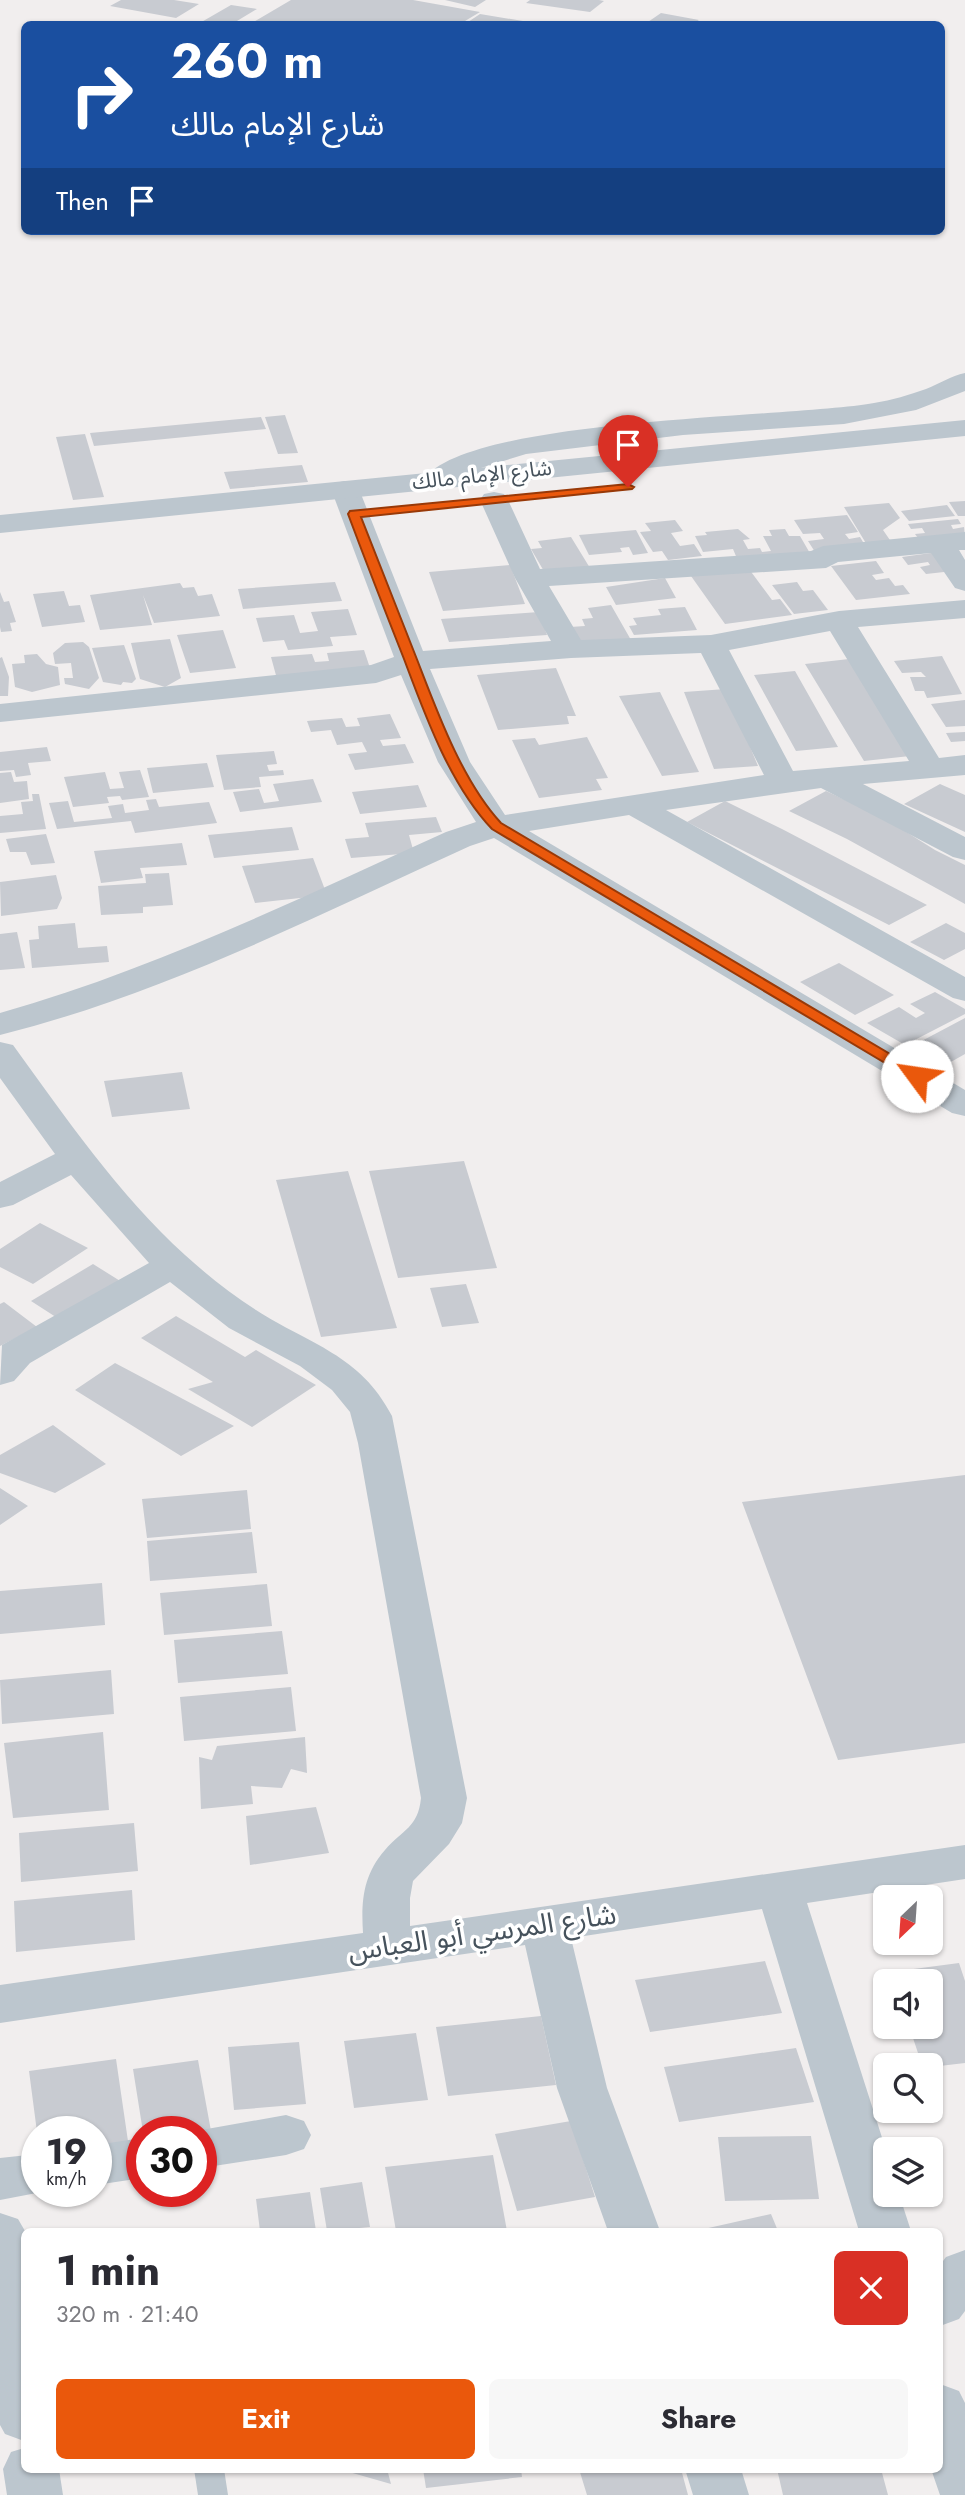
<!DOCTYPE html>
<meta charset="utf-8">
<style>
:root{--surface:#fff;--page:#f7f7f7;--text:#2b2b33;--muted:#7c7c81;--accent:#ea580c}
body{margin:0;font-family:Jost,"Noto Sans Arabic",sans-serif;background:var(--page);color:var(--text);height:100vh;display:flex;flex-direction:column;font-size:26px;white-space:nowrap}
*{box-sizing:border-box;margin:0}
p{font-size:23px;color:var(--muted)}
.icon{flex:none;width:38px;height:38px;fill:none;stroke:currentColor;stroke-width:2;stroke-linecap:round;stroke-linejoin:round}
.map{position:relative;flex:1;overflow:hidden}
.panel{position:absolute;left:21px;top:2228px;width:922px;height:245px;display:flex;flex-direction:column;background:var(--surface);border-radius:10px;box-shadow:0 2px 5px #0004}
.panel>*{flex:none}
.guide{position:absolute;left:21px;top:21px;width:924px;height:214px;border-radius:10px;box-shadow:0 2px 5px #0004;background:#1a4fa0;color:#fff;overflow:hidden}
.needle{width:46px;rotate:205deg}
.fabs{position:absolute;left:873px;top:1885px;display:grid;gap:14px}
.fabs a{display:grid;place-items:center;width:70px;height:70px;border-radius:10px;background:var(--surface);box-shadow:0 2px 5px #0004;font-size:35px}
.speed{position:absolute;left:21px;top:2116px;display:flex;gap:14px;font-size:35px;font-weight:700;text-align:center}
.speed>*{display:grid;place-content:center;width:91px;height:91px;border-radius:50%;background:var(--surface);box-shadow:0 2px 5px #0004;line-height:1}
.speed small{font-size:18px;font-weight:400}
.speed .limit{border:10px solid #d22;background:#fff;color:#111}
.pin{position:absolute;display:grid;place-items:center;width:60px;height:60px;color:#fff;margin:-72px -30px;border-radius:50% 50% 50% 0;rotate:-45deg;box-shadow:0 0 7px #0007}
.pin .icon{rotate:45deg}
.me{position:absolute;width:77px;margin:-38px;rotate:301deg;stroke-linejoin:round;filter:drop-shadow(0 0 5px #0008)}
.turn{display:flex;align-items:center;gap:24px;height:147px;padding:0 35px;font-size:32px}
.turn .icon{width:91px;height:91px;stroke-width:2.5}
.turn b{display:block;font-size:49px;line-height:60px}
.then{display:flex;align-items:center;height:66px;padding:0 35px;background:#0003;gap:14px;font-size:26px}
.round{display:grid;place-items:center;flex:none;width:74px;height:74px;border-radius:10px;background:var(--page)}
.head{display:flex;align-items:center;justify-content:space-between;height:119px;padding:0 35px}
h1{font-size:42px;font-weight:700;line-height:52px}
.button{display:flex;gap:14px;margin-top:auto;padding:14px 35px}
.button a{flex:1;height:80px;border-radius:10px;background:var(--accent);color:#fff;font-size:28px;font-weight:700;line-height:80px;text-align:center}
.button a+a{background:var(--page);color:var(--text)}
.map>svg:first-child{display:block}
.building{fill:#c8cbd1}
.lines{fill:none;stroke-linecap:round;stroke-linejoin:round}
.service{fill:#bcc6ce;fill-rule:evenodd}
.minor{fill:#bcc6ce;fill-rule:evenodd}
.tertiary{fill:#bcc6ce;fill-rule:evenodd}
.route{fill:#ea580c;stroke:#983908;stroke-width:2}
.labels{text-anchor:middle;stroke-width:7;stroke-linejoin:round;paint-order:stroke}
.far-street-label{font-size:21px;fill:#46525c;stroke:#fff}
.near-street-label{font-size:28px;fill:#46525c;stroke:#fff}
</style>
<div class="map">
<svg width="965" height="2495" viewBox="0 0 965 2495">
<rect width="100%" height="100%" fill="#f1eeee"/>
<path class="building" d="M121 0H174L199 4 176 18 110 6Z
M291 0H413L480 12 460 24H250Z
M445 0H486L475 7Z
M530 0H599L604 1 590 12 526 3Z
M231 5 257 9 232 24H198Z
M661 13 699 20 693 24H645Z
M480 14 535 23V24H465Z
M285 415 298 453 278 454 265 417Z
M261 417 266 429 94 446 90 433Z
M85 434 104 497 73 500 56 437Z
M302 465 308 482 230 489 224 472Z
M965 501V516H958L949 502Z
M889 503 900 518 883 530 892 543 867 545 844 507Z
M947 505 955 516 909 521 901 511Z
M847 515 858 532 845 534 849 539 860 537 866 547 815 552 808 541 824 539 820 533 803 534 794 520Z
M958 519 961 524 951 525 953 529 964 527 965 537 921 542 915 534 925 533 922 528 911 529 908 524Z
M675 520 683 531 671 533 680 546 694 544 702 556 668 560 662 551 653 552 640 532 651 531 645 523Z
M738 529 750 539 743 540 748 549 760 548 762 552 771 551 763 536H772L769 530 785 529 789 536H800L811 555 738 561 733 549 703 552 695 536 707 535 705 532Z
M636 530 648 553 633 555 629 547 620 548 622 552 589 555 579 535Z
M571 537 590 568 545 573 531 549 542 548 538 541Z
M938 552 953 571 926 574 920 567 930 565 928 562 908 565 902 557Z
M876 561 884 573 872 575 876 580 889 578 895 586 903 585 910 594 856 600 831 566Z
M510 565 525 604 443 611 429 572Z
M749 569 772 600 780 599 792 615 725 624 691 576Z
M665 578 676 598 616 605 606 587Z
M335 582 342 601 243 609 238 589Z
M797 582 803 591 813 590 828 610 794 614 772 585Z
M180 583 183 588 194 587 198 596 212 594 220 616 154 623 143 595 152 625 100 630 90 595Z
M64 591 69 606 80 605 85 622 42 627 33 594Z
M0 592 4 602 9 601 16 622 10 623 12 631 1 632 0 627Z
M611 605 631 640 579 645 570 627 585 626 582 619 593 618 588 608Z
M685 607 697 630 634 635 629 626 637 625 633 618 661 615 658 609Z
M348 609 357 635 330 637 333 646 288 650 284 640 263 642 256 618 294 615 300 633 318 631 311 612Z
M539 612 547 635 449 642 441 619Z
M223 630 236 668 190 673 177 635Z
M170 639 181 678 165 687 140 679 131 643Z
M83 642 89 647 99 678 89 689 65 684 64 678H73L71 663 55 664 53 653 65 643Z
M124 645 136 679 132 683 123 682 121 685 103 682 92 648Z
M364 650 371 671 277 679 271 657 312 654 315 662 329 661 327 653Z
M37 654 46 664 58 667 60 685 32 692 15 687 12 664 25 663 24 655Z
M942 656 962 694 927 698 924 691H915L910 677H926L921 672 902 673 894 661Z
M2 657 9 677 8 696H0V658Z
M849 659 910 756 864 761 805 664Z
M556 668 576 716H567L569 724 498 730 477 675Z
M795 671 838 747 796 751 754 675Z
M726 689 758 766 714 769 684 692Z
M660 692 699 772 662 776 619 696Z
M965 700V726L946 727 931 704Z
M390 714 401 738 380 740 383 746 405 744 414 763 355 770 348 754 367 752 362 742 337 745 331 730 311 732 307 721 342 718 346 727 360 726 357 718Z
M965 732V741L951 742 946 733Z
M587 737 608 778 596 779 602 790 539 798 512 740 535 738 539 745Z
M47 747 51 761 28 763 31 775 16 777 14 770 0 771V752Z
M274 751 277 764 267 765 269 771 283 770 284 775 259 777 261 787 224 790 216 755Z
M207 763 214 787 153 793 147 768Z
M140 770 149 797 122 800 120 796 107 797 109 803 73 807 64 777 105 772 110 789 124 788 119 772Z
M11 772 14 782 27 781 29 799 0 803V773Z
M313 779 322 802 240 812 233 792 259 789 264 803 279 801 273 784Z
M940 784 965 795V832L904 804Z
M418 785 427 807 360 814 352 792Z
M826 791 884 818 935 850 965 865V904L847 839 789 811Z
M32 794H39L46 829 0 833V816L23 814 21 802 33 801Z
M156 799 159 807 209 802 217 823 135 833 131 821 57 829 49 803 68 801 74 822 112 818 108 806 123 804 125 813 149 810 146 800Z
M725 801 782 829 927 905 889 925 687 822Z
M436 817 442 832 409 835 414 853 351 858 345 839 369 837 365 823Z
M292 827 299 850 214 858 208 835Z
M46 834 55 863 31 865 26 852H10L6 839Z
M182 843 187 865 140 868 143 878 101 883 94 851Z
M313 858 327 895 255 903 242 866Z
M169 873 173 905 143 907V913L101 915 98 886 146 883 145 874Z
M56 875 62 898 57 909 1 916 0 882Z
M75 923 78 948 107 946 109 962 32 968 29 940 39 939 38 926Z
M946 923 965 933V949L944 960 910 942Z
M17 932 25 968 0 970V934Z
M839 963 894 995 855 1015 800 982Z
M935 992 965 1009V1014L905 1045 867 1023 899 1007 916 1018 925 1013 910 1004Z
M965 1018V1054L949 1063 916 1044Z
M182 1072 190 1109 112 1117 104 1081Z
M464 1161 497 1268 398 1278 369 1171Z
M348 1171 397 1328 321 1337 276 1180Z
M40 1223 88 1248 33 1284 0 1267V1249Z
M93 1264 125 1284 62 1321 31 1301Z
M466 1284 479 1323 442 1327 430 1288Z
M4 1302 37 1327 0 1346V1304Z
M176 1316 245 1357 256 1350 316 1385 252 1427 188 1389 213 1382 141 1338Z
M115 1363 234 1426 181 1456 75 1390Z
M53 1425 106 1464 55 1493 0 1473V1455Z
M965 1475V1743L838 1760 742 1502Z
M0 1488 28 1506 0 1525Z
M247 1490 251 1529 147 1538 142 1499Z
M252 1532 257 1573 150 1581 147 1541Z
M102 1583 105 1625 0 1634V1591Z
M267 1584 272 1626 164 1635 160 1593Z
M282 1631 288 1674 178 1683 174 1640Z
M111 1670 114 1714 2 1724 0 1680Z
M291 1687 296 1731 184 1741 180 1697Z
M103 1732 109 1810 13 1818 4 1743Z
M305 1737 307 1773 291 1769 282 1788 251 1786 253 1804 201 1809 199 1757 212 1760 217 1746Z
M316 1807 329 1853 250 1865 246 1816Z
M134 1823 138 1871 21 1882 19 1833Z
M132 1890 135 1940 16 1952 14 1901Z
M765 1961 782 2013 650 2032 635 1980Z
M959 1963 965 1981V2063L931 2067V2065H922L909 2026H931V1981H894L891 1972Z
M541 2016 556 2085 448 2096 436 2027Z
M416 2033 428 2100 354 2108 344 2041Z
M299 2042 306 2104 234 2110 228 2047Z
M796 2048 814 2102 679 2122 664 2067Z
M116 2059 129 2148 96 2152V2132H37L29 2071Z
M198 2060 211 2131 143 2132 133 2069Z
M571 2121 595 2197 517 2211 495 2134Z
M811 2136 819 2199 725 2201 718 2137Z
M493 2155 507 2231H396L385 2167Z
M362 2182 370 2227 327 2231 320 2188Z
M310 2192 316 2231H260L256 2199Z
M771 2214 778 2231H705L704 2229Z
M342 2469H387L391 2484 342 2470Z
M423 2469H521L522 2477 426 2488Z
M579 2469H681L688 2495H587Z
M777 2469H881L888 2495H783Z"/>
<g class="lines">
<path class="service" d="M194 2469H224L228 2495H198Z"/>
<path class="minor" d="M965 373V391L916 410 844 424 683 435 526 454 481 468 437 488 427 486 423 480C467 417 791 418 874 403 892 400 909 395 926 389 939 384 951 376 965 373Z
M345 481 355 483 359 489 423 651 551 641 515 578 480 500 484 494 494 492 504 494 508 500 540 569 811 551 823 546 965 532V550H959L965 560V591L955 588 931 553 838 562 826 568 549 586 581 640 711 635 839 611 965 600V618L858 627 939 758 965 755V775L863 784 965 837V860L953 857 821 788 666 810 965 977V1001L953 998 629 815 529 831 965 1090V1116L952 1113 494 838 470 846C316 916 164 994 0 1035V1013C155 969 300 898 446 832L476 822 438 762 401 675 376 683 0 722V704L371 665 394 657 331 489 335 483ZM830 631 909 761 793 771 729 650ZM701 653 764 775 505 815 470 762 430 669 571 658Z
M0 1042 13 1045C66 1118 118 1194 185 1255 207 1275 231 1294 256 1310 310 1345 360 1354 392 1416L467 1798 462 1823 449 1844 413 1881 410 1898V1926L965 1845V1879L807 1903 886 2150V2194H899L911 2231H859L762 1909 571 1938 607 2088 660 2231H608L557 2088 525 1945 0 2023V1985L363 1933C361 1901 363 1875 385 1850 403 1829 418 1828 421 1798L358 1443 350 1412 332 1390 300 1366 229 1328 170 1282 30 1363 14 1381 0 1385 2 1345 149 1263 71 1175 13 1205 0 1208V1182L55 1154 0 1078Z
M286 2115 304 2121 311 2135 304 2149 286 2155 201 2168V2132H190Z
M142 2138V2178L96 2185V2145Z
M37 2154V2191H47L0 2200V2158Z
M0 2213 18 2219 25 2231 24 2441 5 2434 0 2425Z
M965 2250V2311L959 2319 940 2326V2265L946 2257Z
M940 2384 959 2391 965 2403V2495H940L931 2469H940Z
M24 2448V2469H59L63 2495H7L3 2469 11 2452Z
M685 2469H741L749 2495H693Z"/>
<path class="tertiary" d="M965 420V436L0 533V515Z"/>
</g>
<path class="route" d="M628 484 634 487 632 489 361 517C380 565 399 614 418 662 438 714 463 782 501 823L922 1073 924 1076 922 1079H912L492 829C450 785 425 715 404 659 385 611 366 562 348 514L350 511Z"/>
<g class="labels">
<g class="far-street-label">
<text transform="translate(482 475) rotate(-6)" y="7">شارع الإمام مالك</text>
</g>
<g class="near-street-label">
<text transform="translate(482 1932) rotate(-8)" y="10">شارع المرسي أبو العباس</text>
</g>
</g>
</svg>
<div class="fabs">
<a><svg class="needle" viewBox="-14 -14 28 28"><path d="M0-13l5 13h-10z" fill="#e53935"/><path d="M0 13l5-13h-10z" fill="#7c7c81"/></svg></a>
<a><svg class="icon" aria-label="sound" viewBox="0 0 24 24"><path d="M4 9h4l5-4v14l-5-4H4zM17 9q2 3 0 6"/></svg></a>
<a><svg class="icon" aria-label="search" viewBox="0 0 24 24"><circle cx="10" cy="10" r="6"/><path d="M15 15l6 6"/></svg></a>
<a><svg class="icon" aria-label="layers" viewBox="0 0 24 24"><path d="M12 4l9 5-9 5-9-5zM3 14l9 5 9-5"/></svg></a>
</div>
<div class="speed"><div>19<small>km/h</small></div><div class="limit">30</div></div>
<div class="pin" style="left:628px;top:487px;background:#d93025"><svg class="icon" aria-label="arrive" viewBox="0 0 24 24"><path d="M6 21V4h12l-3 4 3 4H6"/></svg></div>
<svg class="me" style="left:917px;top:1076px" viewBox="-20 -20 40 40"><circle r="19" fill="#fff"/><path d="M0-13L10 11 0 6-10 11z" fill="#ea580c"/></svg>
<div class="guide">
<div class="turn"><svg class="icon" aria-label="right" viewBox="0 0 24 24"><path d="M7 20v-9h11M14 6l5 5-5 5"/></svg><div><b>260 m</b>شارع الإمام مالك</div></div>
<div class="then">Then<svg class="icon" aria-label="arrive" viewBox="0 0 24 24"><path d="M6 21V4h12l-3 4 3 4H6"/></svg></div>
</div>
<section class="panel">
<div class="head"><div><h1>1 min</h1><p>320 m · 21:40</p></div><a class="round" style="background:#d93025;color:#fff"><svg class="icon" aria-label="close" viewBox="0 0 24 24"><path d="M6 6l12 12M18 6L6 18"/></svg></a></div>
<div class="button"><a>Exit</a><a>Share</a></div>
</section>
</div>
